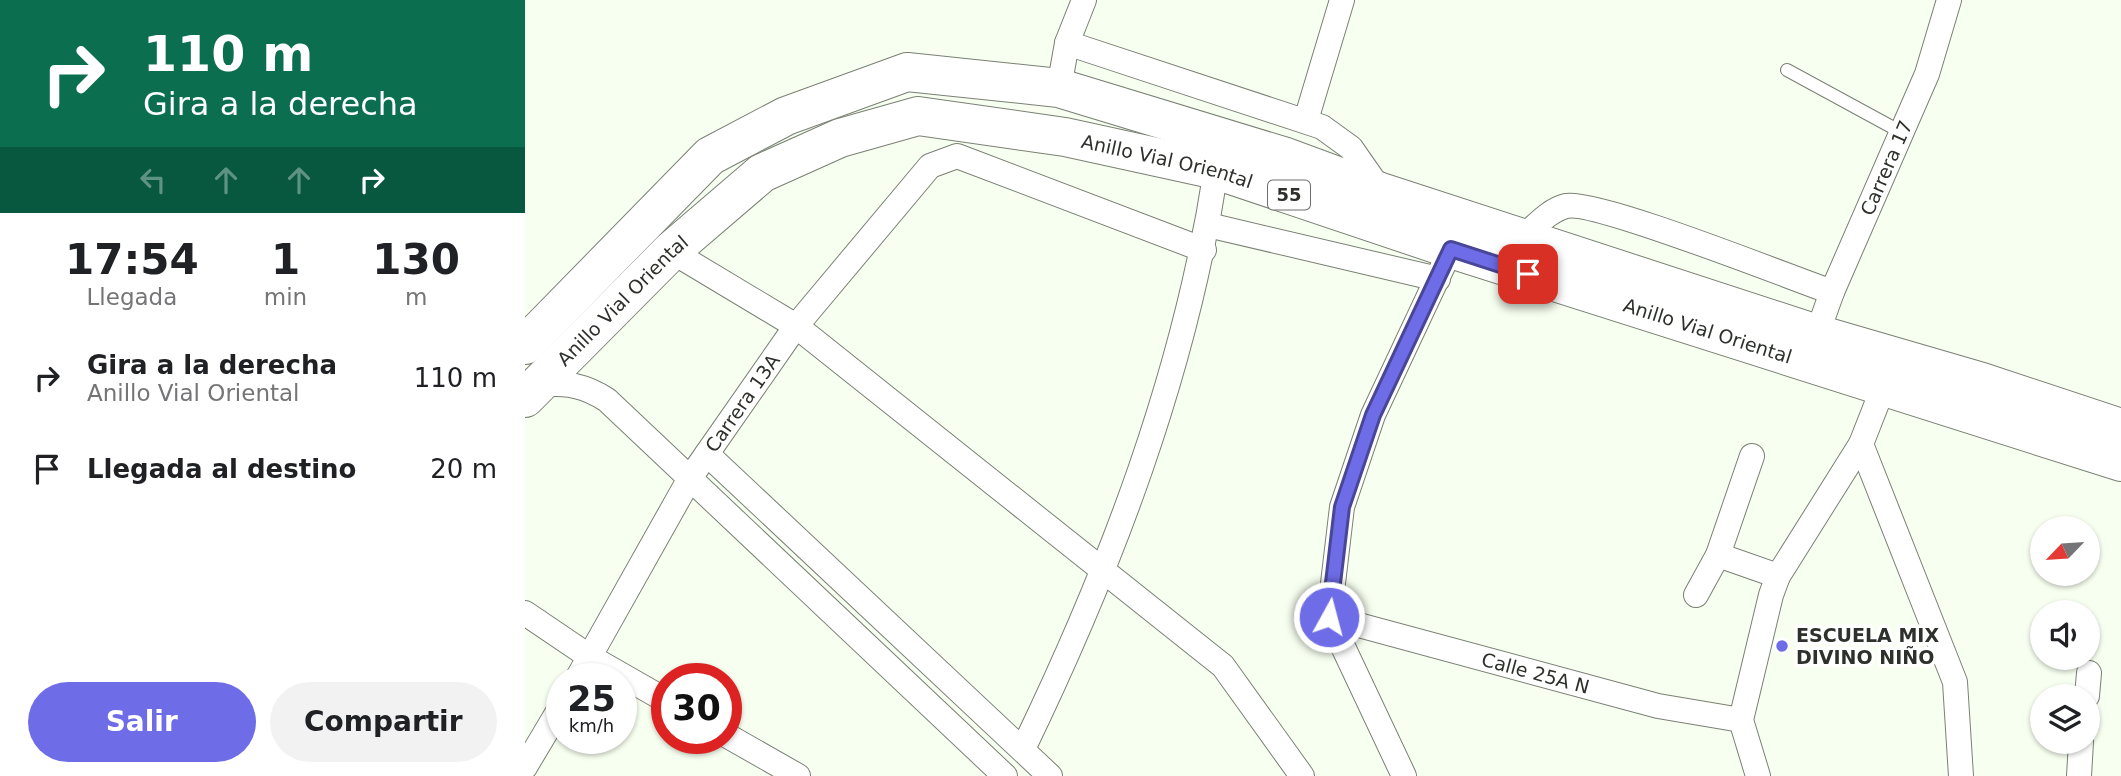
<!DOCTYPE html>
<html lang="es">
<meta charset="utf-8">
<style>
:root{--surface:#fff;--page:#f2f2f2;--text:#202124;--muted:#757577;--accent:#6e6ce6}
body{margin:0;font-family:"DejaVu Sans",sans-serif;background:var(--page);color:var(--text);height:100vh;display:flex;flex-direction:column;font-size:26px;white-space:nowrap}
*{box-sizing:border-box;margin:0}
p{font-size:23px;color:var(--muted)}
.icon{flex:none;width:38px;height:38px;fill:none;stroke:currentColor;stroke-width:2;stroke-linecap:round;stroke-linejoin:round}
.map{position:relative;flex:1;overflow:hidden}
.sheet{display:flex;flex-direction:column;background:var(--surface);width:525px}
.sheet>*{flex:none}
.banner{background:#0b6e4f;color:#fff;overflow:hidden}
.needle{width:46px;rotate:245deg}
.tools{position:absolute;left:1505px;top:516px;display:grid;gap:14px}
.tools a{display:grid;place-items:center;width:70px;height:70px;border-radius:50%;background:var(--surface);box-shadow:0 2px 5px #0004;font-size:35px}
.speed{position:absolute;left:21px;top:663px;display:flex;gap:14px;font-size:35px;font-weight:700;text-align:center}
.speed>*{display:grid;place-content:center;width:91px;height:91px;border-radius:50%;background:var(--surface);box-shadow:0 2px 5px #0004;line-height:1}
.speed small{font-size:18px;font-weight:400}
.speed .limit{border:10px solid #d22;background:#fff;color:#111}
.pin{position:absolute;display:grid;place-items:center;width:60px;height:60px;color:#fff;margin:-30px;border-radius:14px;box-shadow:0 4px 10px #0006}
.me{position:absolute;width:77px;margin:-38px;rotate:7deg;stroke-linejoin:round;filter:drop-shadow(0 0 5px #0008)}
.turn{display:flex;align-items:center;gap:24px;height:147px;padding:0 28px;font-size:32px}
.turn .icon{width:91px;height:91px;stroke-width:2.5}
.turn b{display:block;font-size:49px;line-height:60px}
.lanes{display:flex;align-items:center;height:66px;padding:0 28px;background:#0003;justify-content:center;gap:35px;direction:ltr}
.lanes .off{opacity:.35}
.eta{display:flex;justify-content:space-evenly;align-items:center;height:119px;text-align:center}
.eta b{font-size:42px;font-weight:700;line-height:49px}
.cta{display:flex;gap:14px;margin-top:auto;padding:14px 28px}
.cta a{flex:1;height:80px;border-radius:42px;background:var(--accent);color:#fff;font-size:28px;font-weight:700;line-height:80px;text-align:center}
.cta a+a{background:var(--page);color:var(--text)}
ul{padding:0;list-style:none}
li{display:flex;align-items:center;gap:21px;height:91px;padding:0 28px}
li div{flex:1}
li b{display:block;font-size:26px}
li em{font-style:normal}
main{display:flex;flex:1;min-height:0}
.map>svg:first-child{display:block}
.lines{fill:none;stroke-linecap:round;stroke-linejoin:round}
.service-casing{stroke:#7a8174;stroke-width:14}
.minor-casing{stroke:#7a8174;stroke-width:26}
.trunk-casing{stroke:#7a8174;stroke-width:40}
.service{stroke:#fff;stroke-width:12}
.minor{stroke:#fff;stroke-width:24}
.trunk{stroke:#fff;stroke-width:38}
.route-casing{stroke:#484696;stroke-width:18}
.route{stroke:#6e6ce6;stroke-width:12}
.poi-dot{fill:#6e6ce6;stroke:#fff;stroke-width:2.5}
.labels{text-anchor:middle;stroke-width:7;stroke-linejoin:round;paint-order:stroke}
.shield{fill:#fff;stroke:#6c6e6b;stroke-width:2}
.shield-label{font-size:18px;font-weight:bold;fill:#2d302b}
.street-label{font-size:19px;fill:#2d302b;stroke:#fff}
.poi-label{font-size:19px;font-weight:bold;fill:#2d302b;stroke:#fff;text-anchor:start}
</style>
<main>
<section class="sheet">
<div class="banner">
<div class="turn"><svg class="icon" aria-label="right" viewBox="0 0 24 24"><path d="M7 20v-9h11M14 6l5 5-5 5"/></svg><div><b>110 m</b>Gira a la derecha</div></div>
<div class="lanes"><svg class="icon off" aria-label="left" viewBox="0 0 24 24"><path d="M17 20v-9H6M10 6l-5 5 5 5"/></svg><svg class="icon off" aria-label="ahead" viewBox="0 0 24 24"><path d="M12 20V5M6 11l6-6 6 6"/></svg><svg class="icon off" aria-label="ahead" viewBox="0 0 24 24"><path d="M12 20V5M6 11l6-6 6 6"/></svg><svg class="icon" aria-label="right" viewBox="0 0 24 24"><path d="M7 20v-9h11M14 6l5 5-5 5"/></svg></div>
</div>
<div class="eta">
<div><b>17:54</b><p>Llegada</p></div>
<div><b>1</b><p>min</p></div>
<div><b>130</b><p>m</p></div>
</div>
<ul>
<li><svg class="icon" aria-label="right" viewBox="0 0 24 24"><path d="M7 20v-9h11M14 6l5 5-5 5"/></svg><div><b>Gira a la derecha</b><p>Anillo Vial Oriental</p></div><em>110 m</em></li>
<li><svg class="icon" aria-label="arrive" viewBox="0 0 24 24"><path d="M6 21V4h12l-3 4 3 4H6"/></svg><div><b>Llegada al destino</b></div><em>20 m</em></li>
</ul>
<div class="cta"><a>Salir</a><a>Compartir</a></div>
</section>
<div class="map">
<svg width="1596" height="776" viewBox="0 0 1596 776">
<rect width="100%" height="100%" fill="#f7fff0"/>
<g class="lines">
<defs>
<path id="service" d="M1262 70 1376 132"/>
<g id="minor">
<path d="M542 43 797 127 826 148 856 191"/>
<path d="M534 88 542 43 559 0"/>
<path d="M781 120 817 0"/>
<path d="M683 225 913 279"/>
<path d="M997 238C1010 227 1024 210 1041 206 1070 199 1266 278 1307 292"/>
<path d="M146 251 271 326 698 666 777 776"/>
<path id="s1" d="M1292 334 1307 292 1402 74 1424 0"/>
<path d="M15 384C42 383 59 385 82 400L480 776"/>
<path d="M1358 388 1336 444 1430 682 1436 776"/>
<path d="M182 454 525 776"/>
<path d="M1193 555 1253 576"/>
<path d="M1171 595 1193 555 1227 456"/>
<path d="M0 613 65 657 142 701"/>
<path id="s2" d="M804 617 1133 706 1216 720"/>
<path id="s3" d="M52 679 165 478 271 326 405 166 432 156 679 250"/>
<path d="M1562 696 1564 673"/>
<path d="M201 735 273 776"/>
<path d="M498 749C587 565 660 373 691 170"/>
<path d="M0 767 37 705"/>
<path d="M879 776 804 617 817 507 848 415 926 249"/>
<path d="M1233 776 1216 720 1246 595 1253 576 1336 444"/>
<path d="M1554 776 1556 742"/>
</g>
<g id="trunk">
<path d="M0 345 185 156 261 116 382 72 534 88 761 157 856 192 1292 334 1457 382 1596 428"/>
<path id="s4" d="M0 398 146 251 237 173 315 138 393 116 540 137 691 170 926 249 1596 462"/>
</g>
</defs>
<use href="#service" class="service-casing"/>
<use href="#minor" class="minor-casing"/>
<use href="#trunk" class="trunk-casing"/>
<use href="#service" class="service"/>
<use href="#minor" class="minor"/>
<use href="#trunk" class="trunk"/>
</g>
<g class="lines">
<defs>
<path id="route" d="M804 617 817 507 848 415 926 249 1003 274"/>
</defs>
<use href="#route" class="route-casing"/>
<use href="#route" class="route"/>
</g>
<circle class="poi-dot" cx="1257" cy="646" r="7"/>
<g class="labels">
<rect class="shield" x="743" y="180.5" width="42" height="29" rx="5"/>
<g class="shield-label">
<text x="764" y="201">55</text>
</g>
<g class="street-label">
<text dy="7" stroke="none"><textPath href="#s4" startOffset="747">Anillo Vial Oriental</textPath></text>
<text dy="7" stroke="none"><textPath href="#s1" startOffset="180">Carrera 17</textPath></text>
<text dy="7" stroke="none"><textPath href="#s4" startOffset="138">Anillo Vial Oriental</textPath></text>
<text dy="7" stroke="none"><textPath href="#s4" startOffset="1314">Anillo Vial Oriental</textPath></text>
<text dy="7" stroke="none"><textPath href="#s3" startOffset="322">Carrera 13A</textPath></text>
<text dy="7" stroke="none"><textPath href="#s2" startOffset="214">Calle 25A N</textPath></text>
</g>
<g class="poi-label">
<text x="1271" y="642">ESCUELA MIX<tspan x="1271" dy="22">DIVINO NIÑO</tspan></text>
</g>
</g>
</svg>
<div class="tools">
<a><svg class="needle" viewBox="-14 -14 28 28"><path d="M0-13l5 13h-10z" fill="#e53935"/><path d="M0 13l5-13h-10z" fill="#757577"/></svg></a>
<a><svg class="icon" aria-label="sound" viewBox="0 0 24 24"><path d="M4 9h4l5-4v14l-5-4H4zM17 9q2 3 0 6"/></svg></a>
<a><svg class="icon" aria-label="layers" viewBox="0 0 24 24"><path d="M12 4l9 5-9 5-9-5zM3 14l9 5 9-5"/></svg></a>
</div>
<div class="speed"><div>25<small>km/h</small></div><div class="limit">30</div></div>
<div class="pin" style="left:1003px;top:274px;background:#d93025"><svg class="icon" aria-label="arrive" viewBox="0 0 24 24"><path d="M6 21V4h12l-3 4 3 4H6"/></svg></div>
<svg class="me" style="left:804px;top:617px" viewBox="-20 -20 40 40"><circle r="17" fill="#6e6ce6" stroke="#fff" stroke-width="3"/><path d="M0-11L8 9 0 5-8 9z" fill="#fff"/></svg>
</div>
</main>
